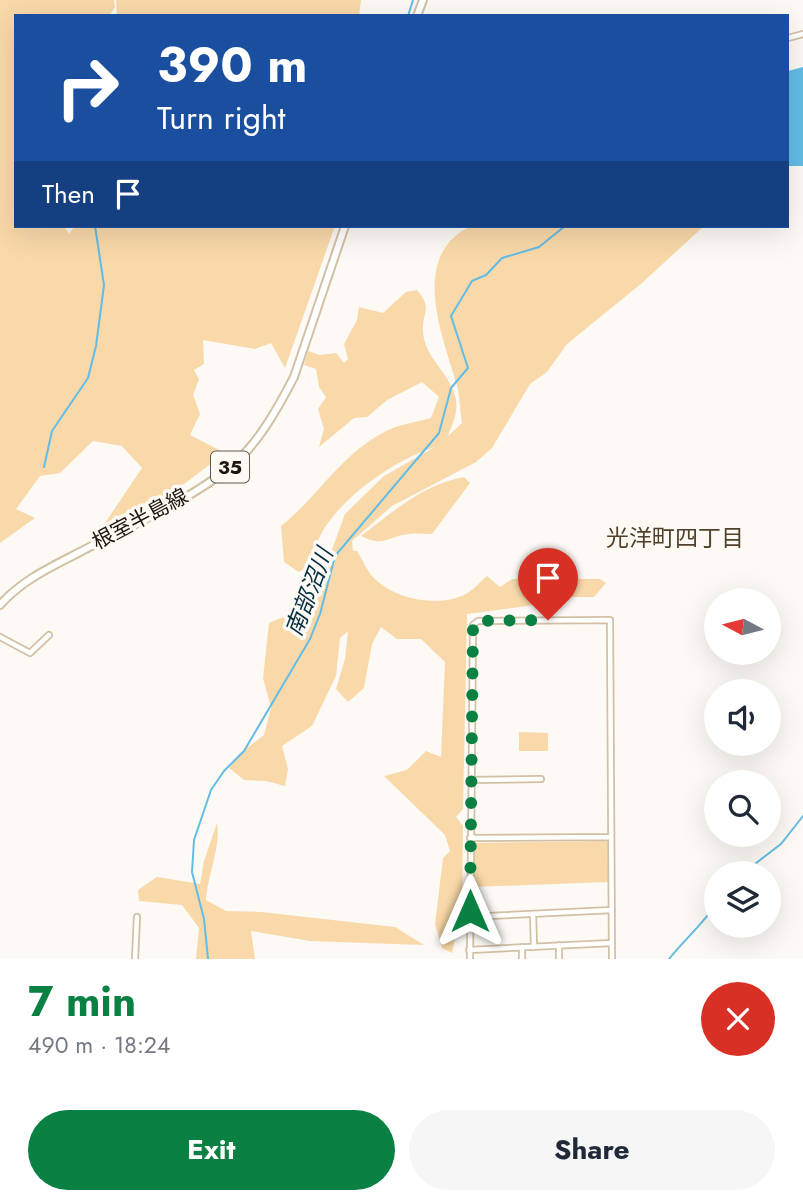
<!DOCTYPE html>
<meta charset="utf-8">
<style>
:root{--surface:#fff;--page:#f6f6f7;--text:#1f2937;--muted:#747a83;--accent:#0b8043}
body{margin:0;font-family:Jost,"Noto Sans JP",sans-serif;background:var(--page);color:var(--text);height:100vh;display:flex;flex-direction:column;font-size:26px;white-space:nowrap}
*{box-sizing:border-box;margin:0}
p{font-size:23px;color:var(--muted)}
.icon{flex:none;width:38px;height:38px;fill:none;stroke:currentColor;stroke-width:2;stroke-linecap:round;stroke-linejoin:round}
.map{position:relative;height:959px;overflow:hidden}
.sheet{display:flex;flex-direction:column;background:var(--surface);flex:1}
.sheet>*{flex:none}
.top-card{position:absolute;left:14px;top:14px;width:775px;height:214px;border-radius:0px;box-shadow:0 7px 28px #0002;background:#1a4fa0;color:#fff;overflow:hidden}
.needle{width:46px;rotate:277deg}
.buttons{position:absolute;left:704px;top:588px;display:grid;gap:14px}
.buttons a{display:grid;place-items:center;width:77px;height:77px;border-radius:50%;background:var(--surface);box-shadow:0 7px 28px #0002;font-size:35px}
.pin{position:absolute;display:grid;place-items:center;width:60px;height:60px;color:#fff;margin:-72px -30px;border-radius:50% 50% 50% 0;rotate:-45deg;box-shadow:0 0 7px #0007}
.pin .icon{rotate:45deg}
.me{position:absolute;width:77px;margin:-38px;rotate:0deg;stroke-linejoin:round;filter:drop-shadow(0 0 5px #0008)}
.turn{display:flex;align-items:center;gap:24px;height:147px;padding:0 28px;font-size:32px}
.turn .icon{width:91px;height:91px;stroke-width:2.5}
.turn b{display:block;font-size:49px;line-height:60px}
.then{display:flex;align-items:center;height:66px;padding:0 28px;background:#0003;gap:14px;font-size:26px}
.round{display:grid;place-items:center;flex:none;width:74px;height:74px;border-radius:37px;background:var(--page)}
.overview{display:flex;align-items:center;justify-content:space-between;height:119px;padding:0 28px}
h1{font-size:42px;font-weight:700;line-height:52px;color:var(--accent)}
.primary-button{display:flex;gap:14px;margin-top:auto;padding:14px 28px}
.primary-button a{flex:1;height:80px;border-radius:42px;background:var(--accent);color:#fff;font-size:28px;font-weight:700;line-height:80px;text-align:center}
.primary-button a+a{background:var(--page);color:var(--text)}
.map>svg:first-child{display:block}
.green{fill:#f9d9a9}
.water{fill:#63bce5}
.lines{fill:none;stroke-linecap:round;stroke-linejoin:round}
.stream{stroke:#63bce5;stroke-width:2}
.minor-casing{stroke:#d2c0a5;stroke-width:8}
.major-casing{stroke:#d2c0a5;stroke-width:10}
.minor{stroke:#fff;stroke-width:4.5}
.major{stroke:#fff;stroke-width:6}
.route{stroke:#0b8043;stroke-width:12;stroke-dasharray:0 21.6}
.labels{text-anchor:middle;stroke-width:7;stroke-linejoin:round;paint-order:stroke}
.shield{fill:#fdf9f4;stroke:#605952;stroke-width:2}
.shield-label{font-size:19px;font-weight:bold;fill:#1c150c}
.street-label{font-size:21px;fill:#1c150c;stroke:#fdf9f4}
.neighbourhood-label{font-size:23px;fill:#50412a;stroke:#fdf9f4}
.water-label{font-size:23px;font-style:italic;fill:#042e3f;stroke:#fdf9f4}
</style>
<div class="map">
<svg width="803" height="959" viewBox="0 0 803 959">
<rect width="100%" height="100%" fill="#fdf9f4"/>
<path class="green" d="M0 0H114L115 7 109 16H16V226H64L69 234 75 226H335L285 368 271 343 255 349 203 340 204 364 194 370 199 379 193 395 200 414 190 435 225 453 180 487 99 532 142 468 122 446 93 441 60 473 40 476 16 509 35 518 0 543Z
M116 0H361L359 16H117Z
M471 226H704L642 283 567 344 547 372 530 384 492 448 476 462 392 506 352 541 353 551H357C362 559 367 571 374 578 396 600 439 608 466 594 473 590 480 582 487 576L500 587 512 579H600L606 583 594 597H554L528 606 467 614 463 809 456 817 463 826 462 905 452 953 442 948 435 924 443 858 450 851 445 835 384 776 407 770 426 751 441 757 445 662 421 639H397L381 627 372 644 364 688 348 702 336 689 345 659 348 631 340 638 336 676 312 726 282 746 288 769 285 786 266 781 244 780 229 768 243 751 264 735 271 708 263 678 269 623 291 614 318 588 345 514 384 476 435 447C397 458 338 499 320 536 316 543 316 555 315 563L299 572 284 562 281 526C320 495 345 448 393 428 405 423 419 422 431 418L439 397 422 382 387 400 367 417 354 418 319 447 324 429 318 409 326 397 319 387 316 369 304 365 308 351 320 355 336 353 344 363 348 359 344 344 357 320 359 307 383 313 406 292 417 290C433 309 422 312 423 331 424 359 452 374 456 400 458 415 452 424 448 436L462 423C460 411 460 397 457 386 443 336 408 256 471 226Z
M464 477 470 483 432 534C424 534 416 533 409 534 387 536 385 548 361 536 394 511 422 485 464 477Z
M519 732 548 733V751H519Z
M217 823C221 848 208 872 206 900L226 911 261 912 395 927 424 945 310 941 251 931 255 959H196L199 928 182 905 139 901 138 890 157 877 200 884 204 861Z
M608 841 609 882 472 887 473 843Z"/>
<path class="water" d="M803 67V166H788V71Z"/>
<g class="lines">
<path class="stream" d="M408 16 413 0
M44 467 52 431 88 378 96 346 104 285 95 226
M743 873 781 844 803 816
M208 959 204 919 192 872 194 840 211 790 224 771 244 751 310 639 320 614 335 556 439 433 451 388 468 368 451 316 472 281 486 275 502 258 539 247 565 226
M669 959C684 940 703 924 716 904"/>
<defs>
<path id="minor" d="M788 38 803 34
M0 637 30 653 49 635
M470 780 541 779
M470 838 611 837
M533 914 534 947
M469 917 612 910
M559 945V959
M522 947V959
M469 950 612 943
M135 959 137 917
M470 959 473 625 478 621 610 620 612 959"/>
<path id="major" d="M417 16 423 0
M0 605C22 580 51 567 80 552 129 526 185 503 229 468 257 446 278 408 294 377L345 226"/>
</defs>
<use href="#minor" class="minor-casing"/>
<use href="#major" class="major-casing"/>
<use href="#minor" class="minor"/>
<use href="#major" class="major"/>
</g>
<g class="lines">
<path class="route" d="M470 911 473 625 478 621 548 620"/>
</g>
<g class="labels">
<rect class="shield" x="211" y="451.5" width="38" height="31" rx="5"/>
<g class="shield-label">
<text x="230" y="474">35</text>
</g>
<g class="street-label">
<text transform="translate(140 519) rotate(-28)" y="7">根室半島線</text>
</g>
<g class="neighbourhood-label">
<text x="675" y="546">光洋町四丁目</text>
</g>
<g class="water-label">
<text transform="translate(309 592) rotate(-69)" y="8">南部沼川</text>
</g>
</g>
</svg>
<div class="buttons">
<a><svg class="needle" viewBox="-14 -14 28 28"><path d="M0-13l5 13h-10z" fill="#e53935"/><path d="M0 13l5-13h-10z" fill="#747a83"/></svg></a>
<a><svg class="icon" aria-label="sound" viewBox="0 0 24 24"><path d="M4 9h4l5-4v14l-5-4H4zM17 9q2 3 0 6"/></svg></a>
<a><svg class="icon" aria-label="search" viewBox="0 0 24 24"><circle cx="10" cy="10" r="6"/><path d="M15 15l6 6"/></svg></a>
<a><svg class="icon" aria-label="layers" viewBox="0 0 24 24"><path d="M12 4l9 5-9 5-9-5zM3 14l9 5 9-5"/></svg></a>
</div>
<div class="pin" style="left:548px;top:620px;background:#d93025"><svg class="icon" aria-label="arrive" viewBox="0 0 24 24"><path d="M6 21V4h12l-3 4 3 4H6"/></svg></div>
<svg class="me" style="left:470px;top:911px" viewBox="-20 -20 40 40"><path d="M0-17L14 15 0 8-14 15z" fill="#0b8043" stroke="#fff" stroke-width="4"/></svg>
<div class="top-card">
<div class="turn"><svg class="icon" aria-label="right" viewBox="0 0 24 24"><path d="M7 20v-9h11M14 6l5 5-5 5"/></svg><div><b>390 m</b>Turn right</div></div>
<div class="then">Then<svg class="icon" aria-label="arrive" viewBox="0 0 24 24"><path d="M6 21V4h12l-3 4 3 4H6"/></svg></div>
</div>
</div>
<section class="sheet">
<div class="overview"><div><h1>7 min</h1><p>490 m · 18:24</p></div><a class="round" style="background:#d93025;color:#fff"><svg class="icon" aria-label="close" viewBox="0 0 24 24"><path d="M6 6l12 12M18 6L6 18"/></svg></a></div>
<div class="primary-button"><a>Exit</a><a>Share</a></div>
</section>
